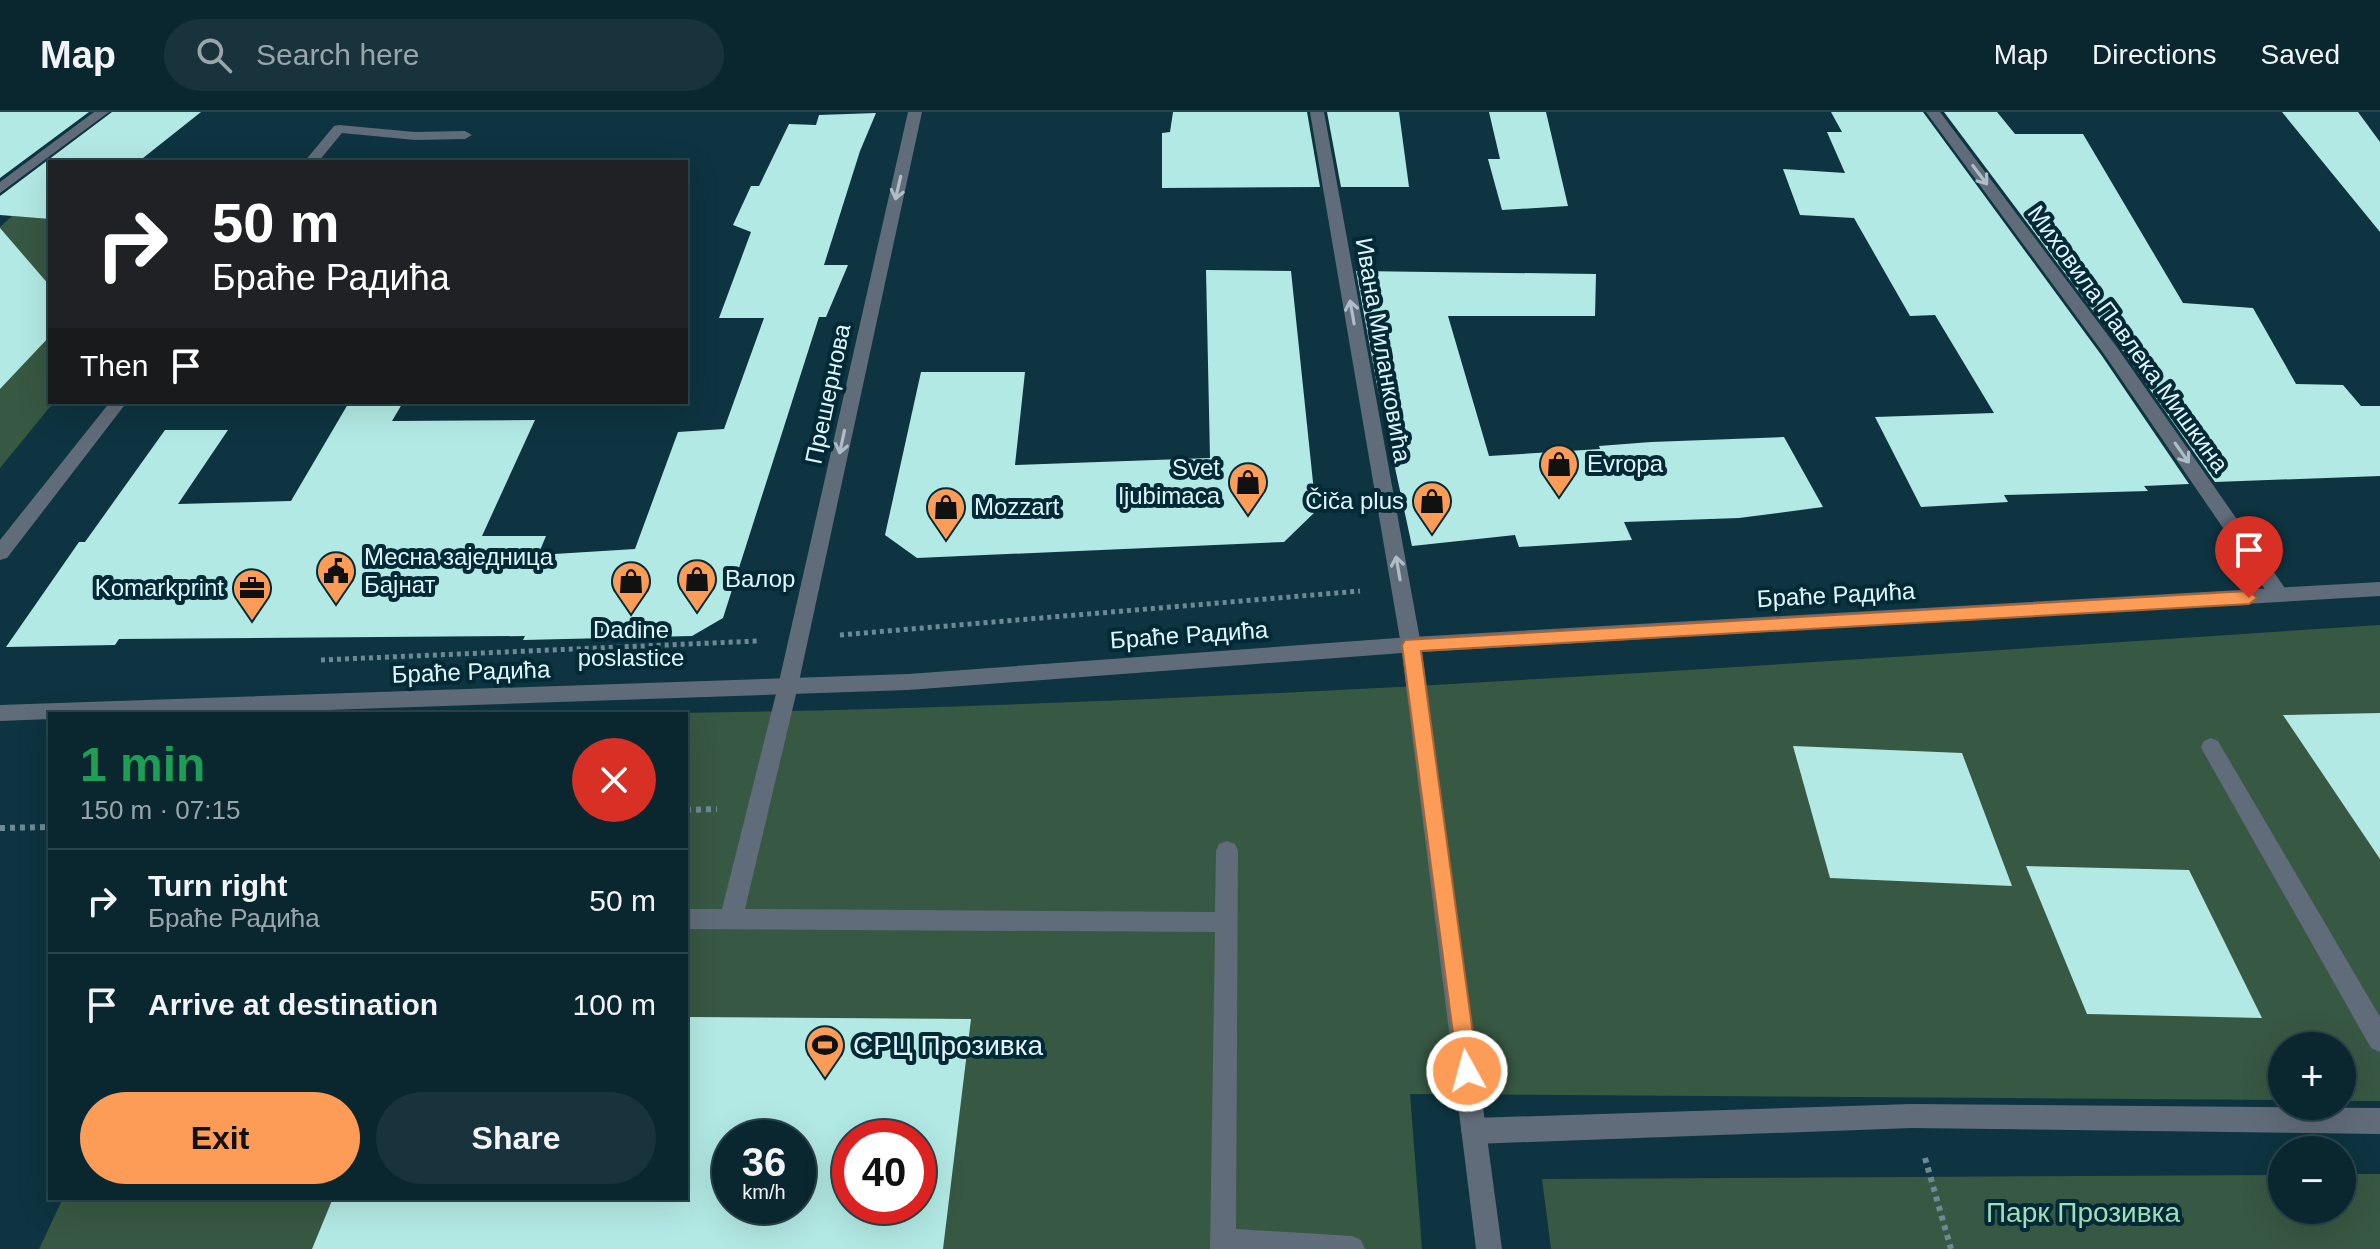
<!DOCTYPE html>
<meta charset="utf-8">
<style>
:root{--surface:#0a2730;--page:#18333c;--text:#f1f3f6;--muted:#99a5ab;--line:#2a444c;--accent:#fd9c56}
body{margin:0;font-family:Helvetica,sans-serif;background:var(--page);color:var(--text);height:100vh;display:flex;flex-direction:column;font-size:30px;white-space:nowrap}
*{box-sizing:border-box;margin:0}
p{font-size:26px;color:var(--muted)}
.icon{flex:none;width:44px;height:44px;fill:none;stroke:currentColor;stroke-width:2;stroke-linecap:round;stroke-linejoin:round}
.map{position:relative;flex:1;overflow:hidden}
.sheet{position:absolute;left:48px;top:600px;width:640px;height:488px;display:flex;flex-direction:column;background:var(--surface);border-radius:0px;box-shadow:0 8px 32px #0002,0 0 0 2px var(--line)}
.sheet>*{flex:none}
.banner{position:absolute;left:48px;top:48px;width:640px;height:244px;border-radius:0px;box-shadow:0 8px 32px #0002,0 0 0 2px var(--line);background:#202124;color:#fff;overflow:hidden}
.controls{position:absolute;left:2268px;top:920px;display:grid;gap:16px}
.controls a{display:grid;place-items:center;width:88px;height:88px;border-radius:50%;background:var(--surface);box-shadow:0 8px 32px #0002,0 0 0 2px var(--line);font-size:40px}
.speed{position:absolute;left:712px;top:1008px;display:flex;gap:16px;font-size:40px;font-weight:700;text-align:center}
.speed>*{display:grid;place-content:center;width:104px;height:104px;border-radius:50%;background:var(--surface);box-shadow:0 8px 32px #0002,0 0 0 2px var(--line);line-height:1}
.speed small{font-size:20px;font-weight:400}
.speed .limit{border:12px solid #d22;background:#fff;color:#111}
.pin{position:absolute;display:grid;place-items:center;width:68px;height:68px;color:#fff;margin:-82px -34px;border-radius:50% 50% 50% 0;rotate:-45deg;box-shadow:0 0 8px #0007}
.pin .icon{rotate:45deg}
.me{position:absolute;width:88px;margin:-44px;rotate:353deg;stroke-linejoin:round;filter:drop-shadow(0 0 6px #0008)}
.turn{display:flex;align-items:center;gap:28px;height:168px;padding:0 32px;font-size:36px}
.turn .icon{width:104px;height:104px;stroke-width:2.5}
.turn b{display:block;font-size:56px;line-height:68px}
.then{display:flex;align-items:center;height:76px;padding:0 32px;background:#0003;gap:16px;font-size:30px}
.round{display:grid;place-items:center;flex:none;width:84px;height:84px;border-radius:42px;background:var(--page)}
.head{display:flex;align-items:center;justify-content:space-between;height:136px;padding:0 32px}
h1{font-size:48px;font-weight:700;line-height:60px;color:#1e9e55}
.cta{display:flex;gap:16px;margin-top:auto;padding:16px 32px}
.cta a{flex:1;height:92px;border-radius:48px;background:var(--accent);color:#111;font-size:32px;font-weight:700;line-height:92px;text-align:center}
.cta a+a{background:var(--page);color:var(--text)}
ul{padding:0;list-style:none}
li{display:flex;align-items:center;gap:24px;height:104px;padding:0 32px;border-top:2px solid var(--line)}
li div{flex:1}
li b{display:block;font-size:30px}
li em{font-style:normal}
header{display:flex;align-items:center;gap:48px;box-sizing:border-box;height:112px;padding:0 40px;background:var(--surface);border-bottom:2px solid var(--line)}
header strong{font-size:38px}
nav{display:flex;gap:44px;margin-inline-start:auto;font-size:28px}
.search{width:560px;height:72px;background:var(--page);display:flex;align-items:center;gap:20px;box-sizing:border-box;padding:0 28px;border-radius:44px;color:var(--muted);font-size:30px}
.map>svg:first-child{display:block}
.green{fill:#375843;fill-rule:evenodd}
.building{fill:#b2e9e4;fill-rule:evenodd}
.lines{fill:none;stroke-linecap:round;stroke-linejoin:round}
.path-far1{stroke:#6c8a95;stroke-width:5;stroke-dasharray:4 4;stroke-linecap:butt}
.path{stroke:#6c8a95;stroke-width:6;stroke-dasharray:5 5;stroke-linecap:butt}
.service{fill:#616c7a;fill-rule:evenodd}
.minor{fill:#616c7a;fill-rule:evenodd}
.tertiary{fill:#616c7a;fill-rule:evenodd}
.oneway{stroke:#aebec9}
.route{fill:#fd9c56;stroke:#a46538;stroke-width:2}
.labels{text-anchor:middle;stroke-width:8;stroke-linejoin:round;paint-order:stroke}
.street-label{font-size:24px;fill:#e1f5fd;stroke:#022a36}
.poi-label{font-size:24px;fill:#e1f5fd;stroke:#022a36;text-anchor:start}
.near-poi-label{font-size:28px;fill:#e1f5fd;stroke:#022a36;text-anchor:start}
.near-park-label{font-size:28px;fill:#a0dfb6;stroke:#022a36}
</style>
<header>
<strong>Map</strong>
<div class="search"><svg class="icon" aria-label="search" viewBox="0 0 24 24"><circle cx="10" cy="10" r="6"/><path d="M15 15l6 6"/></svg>Search here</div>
<nav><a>Map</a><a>Directions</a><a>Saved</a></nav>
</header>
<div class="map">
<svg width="2380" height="1137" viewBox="0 0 2380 1137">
<rect width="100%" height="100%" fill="#0d3440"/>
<path class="green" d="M12 104 50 107V290H54L0 356V115Z
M2380 513V989H2342V934H2282V988L1410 982 1422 1137H39L63 1086H686V602H595C1190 597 1785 551 2380 513ZM730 1026H798V1094H730ZM850 1026H918V1094H850Z
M2342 1062H2380V1137H1551L1542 1067 2282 1063V1098H2342Z"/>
<path class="building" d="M0 0H89L0 66Z
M112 0H201L138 50H50V107L0 103V84Z
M1173 0H1307L1320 75 1162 76V21L1170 20Z
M1327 0H1399L1409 75H1341Z
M1489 0H1546L1568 94 1502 98 1488 47H1500Z
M1831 0H1923L2102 244 2189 372 2144 374 2148 379 2004 383 2008 390 1921 395 1875 305 1994 301 1935 203 1910 204 1854 106 1800 103 1783 57 1845 61 1827 20H1842Z
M1944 0H1997L2015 22H2083L2183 191 2253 196 2296 272 2343 273 2361 294H2380V364L2215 370 2118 232Z
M2282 0H2358L2380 30V120Z
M876 1 860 39 824 153H848L826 205H819L723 506 692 524 523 528 525 524 119 527 115 533 6 535 79 430H85L165 318H228L178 392 291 389 348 292H402L392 309 535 308 482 424H546L538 443 635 437 678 320 724 317 764 206H719L751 120 733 113 751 74H759L789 12 816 13 819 3Z
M0 116 50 174V224L0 277Z
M1206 158 1291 159 1316 399 1284 430 917 446 885 423 921 260H1025L1015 353 1210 346Z
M1356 159 1596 162 1595 204H1448L1489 344 1600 337 1599 334 1651 330 1784 325 1823 395 1739 406 1624 410 1632 428 1519 435 1515 423 1412 434 1377 273Z
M2380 601V747L2283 603Z
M1793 634 1962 641 2012 774 1830 766Z
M2026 754 2189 758 2262 906 2087 902Z
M686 905 971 907 943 1137H312L333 1086H686ZM730 1026H798V1094H730ZM850 1026H918V1094H850Z"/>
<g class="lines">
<path class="path-far1" d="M840 523 1360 479
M321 548 758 529"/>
<path class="path" d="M686 698 717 697
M0 716 50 715
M1925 1046 1951 1137"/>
<path class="service" d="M788 566 795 568 798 574 745 797 1215 800 1216 739 1219 732 1227 729 1235 732 1238 739 1236 1117 1352 1124 1361 1128 1365 1137H1210L1215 820 686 817V797H722L778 574 781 568Z
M2211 626 2218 629 2380 905V940L2371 936 2204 641 2201 635 2204 629Z
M1912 992 2380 996V1022L1912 1016 1474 1032 1465 1028 1461 1019 1465 1010 1474 1006Z"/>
<path class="minor" d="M94 0H109L0 81V70Z
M908 0H922L798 574 795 580H781L778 574Z
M1310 0H1324L1421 533 1418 538H1404L1401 533Z
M1926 0H1940L2116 234 2287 479 2289 484 2287 489H2273L2104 242Z
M339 13 415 20 465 19 472 23 465 27 415 28 342 21 318 50H304L334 14Z
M110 290H127L7 446 0 448V428Z"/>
<path class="tertiary" d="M2380 470V484L1422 540 1502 1137H1476L1402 541 908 578 209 602H50V607L0 609V593L908 562 1411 525Z"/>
</g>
<defs><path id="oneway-shaft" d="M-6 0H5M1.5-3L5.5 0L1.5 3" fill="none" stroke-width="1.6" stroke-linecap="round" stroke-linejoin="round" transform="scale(2)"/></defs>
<g class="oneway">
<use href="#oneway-shaft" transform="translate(1980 63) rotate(53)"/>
<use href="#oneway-shaft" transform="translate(898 76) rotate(103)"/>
<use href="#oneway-shaft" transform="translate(1352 200) rotate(-100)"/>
<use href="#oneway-shaft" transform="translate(842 330) rotate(102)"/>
<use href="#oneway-shaft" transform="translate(2182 341) rotate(55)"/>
<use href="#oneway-shaft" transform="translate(1398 456) rotate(-100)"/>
</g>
<path class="route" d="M2249 479 2257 486 2249 492 1421 539 1478 959 1475 967 1467 970 1459 967 1402 533 1405 528Z"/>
<defs>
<symbol id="shop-pin" viewBox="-11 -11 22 30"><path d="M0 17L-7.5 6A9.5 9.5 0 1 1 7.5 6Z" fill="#fd9c56" stroke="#022a36"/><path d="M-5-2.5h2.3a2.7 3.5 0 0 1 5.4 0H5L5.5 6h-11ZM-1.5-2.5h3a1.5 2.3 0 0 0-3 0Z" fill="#111"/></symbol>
<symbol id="civic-pin" viewBox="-11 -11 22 30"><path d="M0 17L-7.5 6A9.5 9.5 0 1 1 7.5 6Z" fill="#fd9c56" stroke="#022a36"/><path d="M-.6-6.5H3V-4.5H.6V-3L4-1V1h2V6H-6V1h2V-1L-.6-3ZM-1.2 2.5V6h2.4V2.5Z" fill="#111"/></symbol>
<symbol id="office-pin" viewBox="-11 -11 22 30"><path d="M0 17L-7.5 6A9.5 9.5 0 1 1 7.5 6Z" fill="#fd9c56" stroke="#022a36"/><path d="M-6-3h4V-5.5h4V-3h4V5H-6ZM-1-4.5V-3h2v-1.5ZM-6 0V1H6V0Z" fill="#111"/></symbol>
<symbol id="stadium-pin" viewBox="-11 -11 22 30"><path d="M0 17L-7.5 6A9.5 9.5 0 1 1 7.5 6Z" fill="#fd9c56" stroke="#022a36"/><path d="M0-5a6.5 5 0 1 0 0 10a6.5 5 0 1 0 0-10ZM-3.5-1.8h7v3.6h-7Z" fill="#111"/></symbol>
</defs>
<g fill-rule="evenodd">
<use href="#shop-pin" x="1537" y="330" width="44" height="60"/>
<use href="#shop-pin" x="1226" y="348" width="44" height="60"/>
<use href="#shop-pin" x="1410" y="367" width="44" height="60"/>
<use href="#shop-pin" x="924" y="373" width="44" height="60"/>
<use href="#civic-pin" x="314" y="437" width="44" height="60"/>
<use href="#shop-pin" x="675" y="445" width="44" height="60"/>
<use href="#shop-pin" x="609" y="447" width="44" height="60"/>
<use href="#office-pin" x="230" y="454" width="44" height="60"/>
<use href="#stadium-pin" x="803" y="911" width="44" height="60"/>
</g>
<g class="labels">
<g class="street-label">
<text transform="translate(2128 227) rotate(54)" y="8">Миховила Павлека Мишкина</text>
<text transform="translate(1383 238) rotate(80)" y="8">Ивана Миланковића</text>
<text transform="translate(828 282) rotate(-78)" y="8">Прешернова</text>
<text transform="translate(1836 483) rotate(-3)" y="8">Браће Радића</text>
<text transform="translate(1189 523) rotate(-4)" y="8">Браће Радића</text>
<text transform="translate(471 560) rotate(-2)" y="8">Браће Радића</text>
</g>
<g class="poi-label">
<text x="1587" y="360">Evropa</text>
<text x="1220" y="364" text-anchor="end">Svet<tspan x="1220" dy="28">ljubimaca</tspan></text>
<text x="1404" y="397" text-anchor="end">Čiča plus</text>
<text x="974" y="403">Mozzart</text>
<text x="364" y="453">Месна заједница<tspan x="364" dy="28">Бајнат</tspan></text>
<text x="725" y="475">Валор</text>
<text x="224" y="484" text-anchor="end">Komarkprint</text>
<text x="631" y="526" text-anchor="middle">Dadine<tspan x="631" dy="28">poslastice</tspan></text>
</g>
<g class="near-poi-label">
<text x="853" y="943">СРЦ Прозивка</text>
</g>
<g class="near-park-label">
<text x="2083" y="1110">Парк Прозивка</text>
</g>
</g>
</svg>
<div class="controls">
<a>+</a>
<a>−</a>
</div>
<div class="speed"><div>36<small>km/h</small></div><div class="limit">40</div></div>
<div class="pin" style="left:2249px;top:486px;background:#d93025"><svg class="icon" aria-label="arrive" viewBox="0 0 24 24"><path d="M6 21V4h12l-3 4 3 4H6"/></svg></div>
<svg class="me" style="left:1467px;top:959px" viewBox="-20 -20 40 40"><circle r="17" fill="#fd9c56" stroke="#fff" stroke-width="3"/><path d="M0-11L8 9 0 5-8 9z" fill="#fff"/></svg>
<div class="banner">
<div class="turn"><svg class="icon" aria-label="right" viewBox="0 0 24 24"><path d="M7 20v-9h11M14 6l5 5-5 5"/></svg><div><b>50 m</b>Браће Радића</div></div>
<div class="then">Then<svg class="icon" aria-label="arrive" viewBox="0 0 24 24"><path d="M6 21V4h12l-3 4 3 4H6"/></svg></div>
</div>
<section class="sheet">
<div class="head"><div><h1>1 min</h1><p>150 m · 07:15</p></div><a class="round" style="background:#d93025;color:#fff"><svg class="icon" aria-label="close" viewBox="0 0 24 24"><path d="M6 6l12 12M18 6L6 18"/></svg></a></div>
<ul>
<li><svg class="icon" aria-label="right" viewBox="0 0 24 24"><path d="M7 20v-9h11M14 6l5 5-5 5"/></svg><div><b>Turn right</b><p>Браће Радића</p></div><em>50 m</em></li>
<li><svg class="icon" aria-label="arrive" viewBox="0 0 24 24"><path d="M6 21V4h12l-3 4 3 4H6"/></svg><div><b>Arrive at destination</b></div><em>100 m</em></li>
</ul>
<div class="cta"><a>Exit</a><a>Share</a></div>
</section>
</div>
